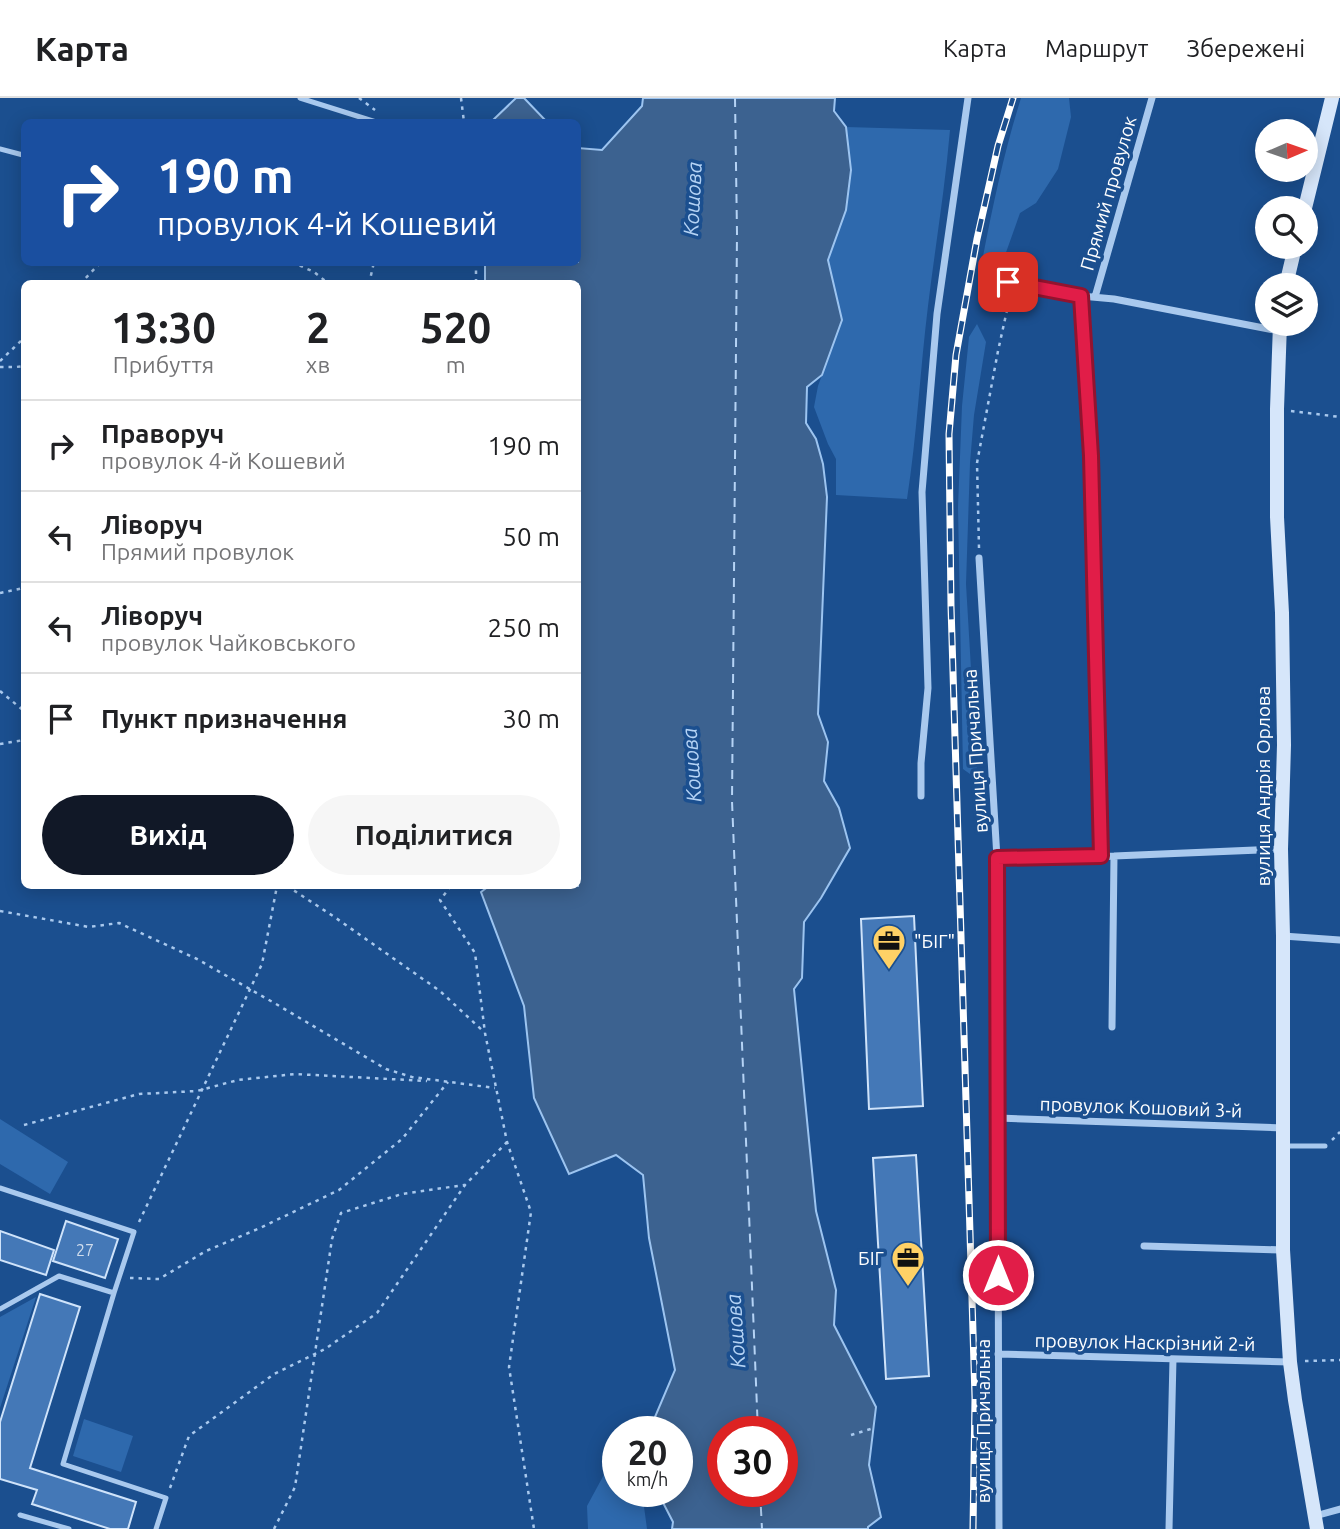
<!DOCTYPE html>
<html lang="uk">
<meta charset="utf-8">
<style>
:root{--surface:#fff;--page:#f6f6f6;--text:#202124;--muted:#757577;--line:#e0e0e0;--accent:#111827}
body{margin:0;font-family:Ubuntu,sans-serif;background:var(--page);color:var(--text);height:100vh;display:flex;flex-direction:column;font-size:26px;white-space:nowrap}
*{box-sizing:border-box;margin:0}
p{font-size:23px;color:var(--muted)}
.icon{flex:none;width:38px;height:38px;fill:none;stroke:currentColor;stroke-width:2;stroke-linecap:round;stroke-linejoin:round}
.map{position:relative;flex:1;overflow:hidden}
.details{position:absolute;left:21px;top:182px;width:560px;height:609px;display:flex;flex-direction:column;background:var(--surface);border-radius:10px;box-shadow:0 4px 18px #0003}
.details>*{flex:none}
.hud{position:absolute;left:21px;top:21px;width:560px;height:147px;border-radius:10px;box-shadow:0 4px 18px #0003;background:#1a4fa0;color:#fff;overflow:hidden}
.needle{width:46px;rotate:88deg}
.controls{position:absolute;left:1255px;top:21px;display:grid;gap:14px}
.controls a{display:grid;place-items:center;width:63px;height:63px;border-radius:50%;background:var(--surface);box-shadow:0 4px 18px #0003;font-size:35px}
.speed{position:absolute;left:602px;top:1318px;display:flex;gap:14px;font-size:35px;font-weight:700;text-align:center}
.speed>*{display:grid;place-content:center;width:91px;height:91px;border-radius:50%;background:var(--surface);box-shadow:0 4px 18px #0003;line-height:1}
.speed small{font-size:18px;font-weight:400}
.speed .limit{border:10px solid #d22;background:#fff;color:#111}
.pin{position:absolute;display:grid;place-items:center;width:60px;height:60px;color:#fff;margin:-30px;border-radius:14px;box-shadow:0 4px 10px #0006}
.me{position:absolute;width:77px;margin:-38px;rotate:0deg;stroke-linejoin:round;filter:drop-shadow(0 0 5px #0008)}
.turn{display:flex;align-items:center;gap:24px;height:147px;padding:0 21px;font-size:32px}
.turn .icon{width:91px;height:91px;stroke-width:2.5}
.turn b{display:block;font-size:49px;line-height:60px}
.eta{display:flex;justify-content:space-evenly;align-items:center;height:119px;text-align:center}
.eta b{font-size:42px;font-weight:700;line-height:49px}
.action{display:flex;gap:14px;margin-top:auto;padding:14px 21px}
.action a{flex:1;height:80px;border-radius:42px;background:var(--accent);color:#fff;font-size:28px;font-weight:700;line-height:80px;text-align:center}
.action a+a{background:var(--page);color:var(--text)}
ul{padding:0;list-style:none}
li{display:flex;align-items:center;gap:21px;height:91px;padding:0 21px;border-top:2px solid var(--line)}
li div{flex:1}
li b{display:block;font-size:26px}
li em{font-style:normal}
header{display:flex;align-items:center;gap:42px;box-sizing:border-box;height:98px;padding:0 35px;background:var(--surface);border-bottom:2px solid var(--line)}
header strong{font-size:33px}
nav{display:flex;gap:38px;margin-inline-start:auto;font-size:24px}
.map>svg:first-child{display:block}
.green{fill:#2e69ad}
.water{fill:#3c6290;stroke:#9cc4f0;stroke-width:2;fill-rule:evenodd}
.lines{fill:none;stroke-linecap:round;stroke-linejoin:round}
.ferry{stroke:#b5d3f5;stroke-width:2;stroke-dasharray:9 7;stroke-linecap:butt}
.building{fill:#4478b7;stroke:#cfe3fa;stroke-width:2}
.path{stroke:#a9c9ee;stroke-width:2.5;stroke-dasharray:3.5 5;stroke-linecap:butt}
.lane{stroke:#a9c9ee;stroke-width:5}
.street{stroke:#a9c9ee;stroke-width:7}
.secondary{stroke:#d6e6fa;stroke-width:14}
.rail-casing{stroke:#fff;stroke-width:7}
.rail{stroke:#1b4f8f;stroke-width:4.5;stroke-dasharray:13;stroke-linecap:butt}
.route-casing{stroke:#92132f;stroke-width:18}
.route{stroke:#e11d48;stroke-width:12}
.labels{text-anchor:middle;stroke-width:7;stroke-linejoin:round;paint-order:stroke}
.number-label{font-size:16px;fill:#d0dded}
.street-label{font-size:19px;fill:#fff;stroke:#1b4f8f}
.poi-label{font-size:19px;fill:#fff;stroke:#1b4f8f;text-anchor:start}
.water-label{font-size:21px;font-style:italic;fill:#b5d3f5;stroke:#1b4f8f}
</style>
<header>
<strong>Карта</strong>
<nav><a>Карта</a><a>Маршрут</a><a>Збережені</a></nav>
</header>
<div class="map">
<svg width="1340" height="1431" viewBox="0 0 1340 1431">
<rect width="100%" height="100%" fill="#1b4f8f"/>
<path class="green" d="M1021 0H1069L1071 19 1058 71 1036 105 1020 115 998 177 985 181 980 174C991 116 1003 57 1021 0Z
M846 29 950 32C945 91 935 150 928 208 920 273 917 337 907 401L836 397V361L828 346 814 309 818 288 842 222 827 161 846 112 851 72Z
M977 226 986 244 974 317 970 365 966 486 977 673 970 676 963 671 958 409 962 308 969 239Z
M0 1021 68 1064 50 1096 0 1066Z
M36 1199 0 1310V1219Z
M84 1321 133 1338 121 1374 73 1358Z
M607 1371 618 1380V1393H634L643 1401 647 1431H588L587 1408Z"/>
<path class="water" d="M516 0H524L547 24H491Z
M643 0H835L834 13 846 29 851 72 846 112 828 162 842 222 822 277 807 289 806 325 816 341 823 366 827 399 818 616 828 644 824 683 839 710 850 750 821 800 804 824 802 880 794 891 816 1113 836 1192 834 1227 876 1309 869 1367 881 1419 868 1429V1431H672L673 1424 657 1393H677V1334L649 1333 675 1272 649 1140 643 1077 616 1057 569 1076 534 1000 524 908 481 794 489 788H578V186L485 185V165L578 164V50L602 52 642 8ZM723 1334H782V1393H723Z"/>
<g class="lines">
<path class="ferry" d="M735 0 737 135 732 703 758 1334
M760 1393 762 1431"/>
</g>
<path class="building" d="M914 818 923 1008 869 1011 861 821Z
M916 1057 929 1278 886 1281 873 1060Z
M66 1123 118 1141 105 1180 53 1163Z
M0 1133 54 1152 46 1177 0 1162Z
M40 1196 80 1209 30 1370 136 1404 128 1431H110L32 1406 37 1392 0 1381V1324Z"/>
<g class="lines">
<path class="path" d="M359 0 375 12
M461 0 464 24
M292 164 314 174 329 186
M476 164V186
M80 186 101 164
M369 186 374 164
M0 263 24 240
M0 269H16L24 268
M1291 313 1340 319
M979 450 977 365 998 253 1011 194
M0 495 24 490
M0 593 24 613
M0 646 24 642
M287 788 333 818 440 893 483 933
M451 788 440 802 475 855 485 935 507 1044 531 1114 509 1269 534 1431
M0 813 89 829 119 825 197 861 276 906 386 971 412 979 495 990
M24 1027 139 996 197 993 238 982 295 976 427 983
M1332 1042 1340 1034
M139 1124 262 866 277 788
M130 1180 159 1181 206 1153 260 1130 339 1092 402 1041 448 984
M1305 1263 1340 1262
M851 1337 874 1330
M170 1390 189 1338 274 1276 325 1251 377 1215 465 1087 507 1044
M274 1431 295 1389 332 1141 341 1115 402 1096 464 1087"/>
<path class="lane" d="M300 0 376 24
M0 51 23 57
M1286 1048H1325
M0 1090 134 1134 114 1195 63 1366 166 1400 156 1431
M0 1211 59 1178 114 1195
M20 1417 69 1431"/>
<path class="street" d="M1008 184 1081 198 1114 201 1279 233
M1081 198 1091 358 1101 758
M1095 199 1152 0
M979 460 997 760 999 1431
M921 698V665L928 590 922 394 937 216 968 0
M997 760 1114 758 1281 751
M1283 838 1340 842
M1112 929 1114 758
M998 1020 1283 1030
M1144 1148 1283 1152
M998 1256 1290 1264
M1315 1418 1340 1411
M1169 1431 1173 1261"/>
<path class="secondary" d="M1305 110 1332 0
M1286 187 1295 149
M1280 226 1277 311V419L1282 515 1284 647 1281 751 1283 838V1152L1290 1264 1295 1302 1317 1431"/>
<defs>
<path id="rail" d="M973 1431 975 1300 951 508 949 336 956 257 977 141 998 48 1013 0"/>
</defs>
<use href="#rail" class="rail-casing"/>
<use href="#rail" class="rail"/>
</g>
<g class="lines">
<defs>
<path id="route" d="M998 1177 997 760 1101 758 1091 358 1081 198 1008 184"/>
</defs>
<use href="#route" class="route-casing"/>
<use href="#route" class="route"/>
</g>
<defs>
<symbol id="office-pin" viewBox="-11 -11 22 30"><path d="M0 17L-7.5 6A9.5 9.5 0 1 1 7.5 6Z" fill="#ffd166" stroke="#1b4f8f"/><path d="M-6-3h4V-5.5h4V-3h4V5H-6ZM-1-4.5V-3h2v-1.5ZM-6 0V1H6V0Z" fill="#111"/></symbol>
</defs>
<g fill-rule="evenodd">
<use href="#office-pin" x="870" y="824" width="38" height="52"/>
<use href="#office-pin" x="889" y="1141" width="38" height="52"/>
</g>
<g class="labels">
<g class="number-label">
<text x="85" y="1158">27</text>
</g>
<g class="street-label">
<text transform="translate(1108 95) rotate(-74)" y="7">Прямий провулок</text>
<text transform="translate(975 653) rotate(-94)" y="7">вулиця Причальна</text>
<text transform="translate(1263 688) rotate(-90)" y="7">вулиця Андрія Орлова</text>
<text transform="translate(1141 1009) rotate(2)" y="7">провулок Кошовий 3-й</text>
<text transform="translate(1145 1244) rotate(1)" y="7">провулок Наскрізний 2-й</text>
<text transform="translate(983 1323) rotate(-90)" y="7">вулиця Причальна</text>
</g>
<g class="poi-label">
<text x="914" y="850">"БІГ"</text>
<text x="884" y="1167" text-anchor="end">БІГ</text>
</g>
<g class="water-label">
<text transform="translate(693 101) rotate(-87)" y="7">Кошова</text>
<text transform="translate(692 667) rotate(-94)" y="7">Кошова</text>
<text transform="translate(736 1233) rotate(-94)" y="7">Кошова</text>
</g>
</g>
</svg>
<div class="controls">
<a><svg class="needle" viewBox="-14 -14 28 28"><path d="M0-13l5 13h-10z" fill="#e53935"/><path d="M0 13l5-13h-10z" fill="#757577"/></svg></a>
<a><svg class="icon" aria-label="search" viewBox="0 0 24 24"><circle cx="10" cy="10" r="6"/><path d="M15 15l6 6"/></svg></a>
<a><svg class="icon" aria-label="layers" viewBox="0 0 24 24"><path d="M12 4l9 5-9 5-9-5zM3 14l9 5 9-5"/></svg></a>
</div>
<div class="speed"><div>20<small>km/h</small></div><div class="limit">30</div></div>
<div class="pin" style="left:1008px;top:184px;background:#d93025"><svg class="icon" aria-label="arrive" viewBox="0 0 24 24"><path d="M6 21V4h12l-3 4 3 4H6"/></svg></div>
<svg class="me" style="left:998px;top:1177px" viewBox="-20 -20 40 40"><circle r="17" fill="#e11d48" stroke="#fff" stroke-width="3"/><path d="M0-11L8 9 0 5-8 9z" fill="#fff"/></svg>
<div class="hud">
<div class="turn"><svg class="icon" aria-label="right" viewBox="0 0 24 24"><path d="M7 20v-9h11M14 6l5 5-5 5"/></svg><div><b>190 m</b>провулок 4-й Кошевий</div></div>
</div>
<section class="details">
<div class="eta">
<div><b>13:30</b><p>Прибуття</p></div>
<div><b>2</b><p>хв</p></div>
<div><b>520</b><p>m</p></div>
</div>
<ul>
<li><svg class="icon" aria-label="right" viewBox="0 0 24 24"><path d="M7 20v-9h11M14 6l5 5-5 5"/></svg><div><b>Праворуч</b><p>провулок 4-й Кошевий</p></div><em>190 m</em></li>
<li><svg class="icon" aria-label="left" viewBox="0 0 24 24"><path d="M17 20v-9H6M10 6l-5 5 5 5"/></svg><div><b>Ліворуч</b><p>Прямий провулок</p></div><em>50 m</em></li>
<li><svg class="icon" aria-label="left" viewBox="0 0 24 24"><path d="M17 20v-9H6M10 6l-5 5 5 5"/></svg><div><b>Ліворуч</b><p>провулок Чайковського</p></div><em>250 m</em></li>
<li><svg class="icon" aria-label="arrive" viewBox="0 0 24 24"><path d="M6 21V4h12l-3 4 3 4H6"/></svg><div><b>Пункт призначення</b></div><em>30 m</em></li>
</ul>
<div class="action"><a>Вихід</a><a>Поділитися</a></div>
</section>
</div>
